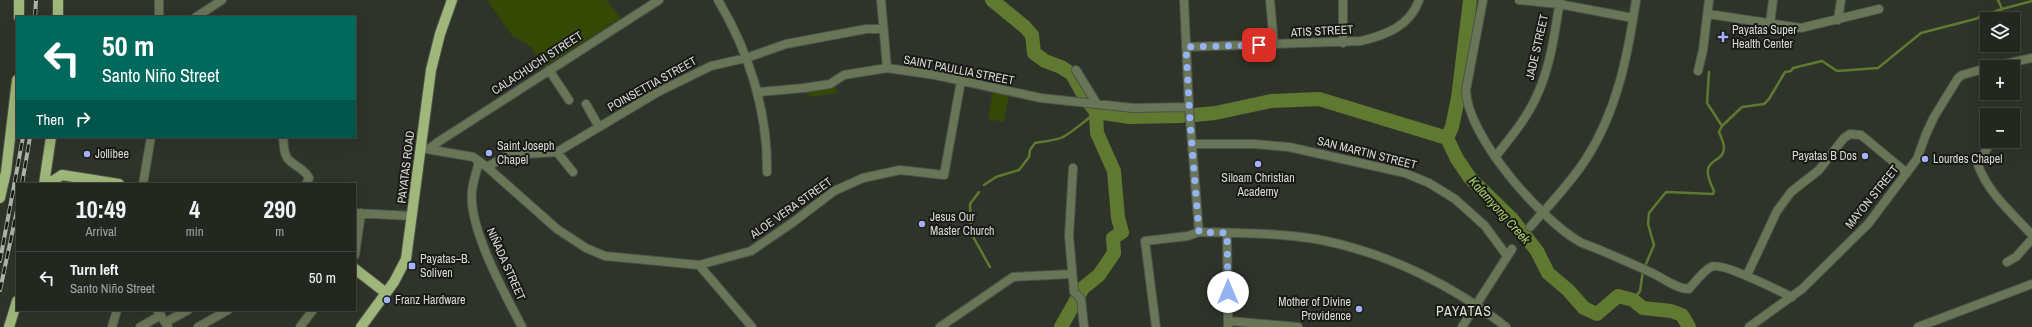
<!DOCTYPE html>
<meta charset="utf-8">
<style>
:root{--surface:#232720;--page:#2b2f29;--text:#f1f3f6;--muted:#a3a5a5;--line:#40443e}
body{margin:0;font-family:"Archivo Narrow",sans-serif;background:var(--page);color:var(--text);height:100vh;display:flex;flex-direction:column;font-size:15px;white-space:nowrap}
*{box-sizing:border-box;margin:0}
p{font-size:13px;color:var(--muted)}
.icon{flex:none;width:22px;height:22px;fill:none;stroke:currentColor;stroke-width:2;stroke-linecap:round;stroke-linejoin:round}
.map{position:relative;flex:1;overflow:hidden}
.panel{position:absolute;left:16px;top:183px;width:340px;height:128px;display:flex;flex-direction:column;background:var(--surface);border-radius:0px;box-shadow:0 4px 16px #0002,0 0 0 1px var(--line)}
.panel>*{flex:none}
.guide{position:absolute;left:16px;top:16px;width:340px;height:122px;border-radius:0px;box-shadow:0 4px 16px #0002,0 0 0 1px var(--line);background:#00695c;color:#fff;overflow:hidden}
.tools{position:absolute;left:1980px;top:12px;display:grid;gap:8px}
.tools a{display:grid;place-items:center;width:40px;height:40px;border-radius:0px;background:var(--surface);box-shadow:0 4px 16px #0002,0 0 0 1px var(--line);font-size:20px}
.pin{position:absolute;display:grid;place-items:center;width:34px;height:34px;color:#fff;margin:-17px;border-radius:8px;box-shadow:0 2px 6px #0006}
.me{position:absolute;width:44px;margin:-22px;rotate:0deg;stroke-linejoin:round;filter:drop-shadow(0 0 3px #0008)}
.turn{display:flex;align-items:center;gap:14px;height:84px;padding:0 20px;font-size:18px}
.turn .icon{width:52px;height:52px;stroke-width:2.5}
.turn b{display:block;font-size:28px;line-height:34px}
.then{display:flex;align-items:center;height:38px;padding:0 20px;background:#0003;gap:8px;font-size:15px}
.eta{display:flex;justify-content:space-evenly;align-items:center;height:68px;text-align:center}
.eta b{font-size:24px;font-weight:700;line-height:28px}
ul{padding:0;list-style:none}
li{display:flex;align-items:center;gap:12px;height:52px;padding:0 20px;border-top:1px solid var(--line)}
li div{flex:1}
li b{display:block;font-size:15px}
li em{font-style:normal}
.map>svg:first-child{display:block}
.green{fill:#354905}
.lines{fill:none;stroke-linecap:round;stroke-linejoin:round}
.stream{stroke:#5f7930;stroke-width:2.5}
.river{stroke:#5f7930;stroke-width:14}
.minor-casing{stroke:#4d5249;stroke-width:10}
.tertiary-casing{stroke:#4d5249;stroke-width:10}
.primary-casing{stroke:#4d5249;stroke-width:12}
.minor{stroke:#697557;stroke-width:8}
.tertiary{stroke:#697557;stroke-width:8}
.primary{stroke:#9fb77a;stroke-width:10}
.rail-casing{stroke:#b0b3ac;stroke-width:4}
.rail{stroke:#191a16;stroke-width:2.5;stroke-dasharray:8;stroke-linecap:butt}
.route{stroke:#95b2f1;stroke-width:7;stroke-dasharray:0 12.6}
.poi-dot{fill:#a4b1fc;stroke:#191a16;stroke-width:1.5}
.labels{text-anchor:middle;stroke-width:4;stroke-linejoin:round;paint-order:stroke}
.poi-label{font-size:12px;fill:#d8dbd4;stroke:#191a16;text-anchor:start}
.street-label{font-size:12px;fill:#d8dbd4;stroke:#191a16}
.water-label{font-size:13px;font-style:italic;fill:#abd06c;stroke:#191a16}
.quarter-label{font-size:14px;letter-spacing:1px;fill:#dce1d5;stroke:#191a16}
</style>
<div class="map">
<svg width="2032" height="327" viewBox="0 0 2032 327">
<rect width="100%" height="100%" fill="#2f342a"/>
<path class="green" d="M487 0H606L621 18 544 67 531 47 512 35Z
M835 82 837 93 809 97 808 86Z
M993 91 1009 93 1004 122 988 119Z"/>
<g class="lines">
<path class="stream" d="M2002 9 2032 1
M1709 72 1707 103 1722 126
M984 185 996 177 1019 170 1029 157 1030 150 1035 143C1044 141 1055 141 1063 137 1068 135 1093 115 1096 112
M979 192 970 204 971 233 990 267
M1633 300 1640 291 1643 271 1654 245 1648 224 1649 213 1666 192 1713 194 1714 191C1696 155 1723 166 1724 148 1724 143 1721 137 1719 132L1722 126 1742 107 1764 104 1769 99 1785 72 1791 71 1793 68 1822 61 1837 71 1878 68 1921 33 1975 19 2002 9 1998 0"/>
<path class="river" d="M992 0 1025 27 1032 35 1034 53 1045 61 1061 67 1072 74 1086 99 1096 112 1130 117 1182 116
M1195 115 1215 113 1271 101 1319 99 1447 138 1457 159 1470 178 1512 219 1537 251 1548 273 1568 290 1584 308 1597 314 1618 296 1633 300 1643 308 1671 311 1682 315 1689 327
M1447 138 1452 127 1458 98 1470 0
M1061 327 1083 288 1099 275 1114 253 1113 238 1122 232 1118 218 1114 171 1097 133 1096 112"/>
<defs>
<path id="minor" d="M159 0V17
M718 0C749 52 768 112 767 172
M881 0 887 68
M1184 0 1189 107 1199 232
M1270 0 1274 45
M1343 0V43
M1483 0 1466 90C1467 136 1540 219 1580 242 1586 245 1593 247 1600 250 1616 257 1633 264 1650 272 1662 277 1676 289 1689 289 1695 282 1703 271 1711 267 1721 261 1779 291 1792 297
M1519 0 1559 4 1633 18
M1708 14 1801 28 1879 9
M196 17 222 0
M1838 20 1841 0
M1770 24 1773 0
M1186 47 1361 41C1386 35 1410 26 1419 0
M1991 67 2032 58
M549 70 569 100
M1076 70 1097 104
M1698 71 1703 50 1709 0
M758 92 804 88 830 84 844 75 887 68 935 75 1041 98 1133 108 1189 107
M586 104 599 127
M283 137C284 144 283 153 288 159 294 166 305 169 309 178L306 184
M1991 141 1978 165C1988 193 2012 213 2032 235
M1192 144H1253L1289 147 1405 173 1429 183 1455 199 1485 226 1507 256
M421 148 473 157 487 167 557 229 586 248 605 256 699 265 751 251 792 223 834 191 863 178 900 170 944 175 961 81
M429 149 438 142 659 0
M557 152 573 172
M1495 157C1511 137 1528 117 1538 93 1551 64 1555 31 1560 0
M479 161C477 171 473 181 472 191 468 228 505 294 522 327
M487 167 508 155 557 152 658 92 711 66 746 58 786 44 866 29H883
M1073 168 1069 236 1074 292 1081 299 1084 327
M143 184 151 137
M355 213 412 216
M1227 233 1228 327
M355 255 361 213
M2007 262 2016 257 2032 239
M699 265 752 327
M1747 275 1777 211 1791 192 1819 170 1844 138 1850 134 1861 135 1907 173
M1228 321 1298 327
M166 322 188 310
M140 327 161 315
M198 327 228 310
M300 327 313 310
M940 327 1013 277 1071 274
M1156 327 1145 241 1188 236 1199 232C1240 233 1287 233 1326 241 1391 255 1454 286 1506 327
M1749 327 1802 289 1868 224 1917 159 1926 134 1934 117 1958 78 1962 75 1987 68
M1918 327 2032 284"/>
<path id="tertiary" d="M1530 227C1549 205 1570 184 1586 159 1617 111 1628 55 1636 0
M157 310 168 327
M112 327 117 310
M1462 327 1512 249"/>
<path id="primary" d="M19 0V17
M58 0V17
M44 184 51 137
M48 184 62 175 119 184
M0 198 6 172 17 80
M355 269 386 293
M9 327 17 301
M361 327 394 282 406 259 431 70 440 34 452 0"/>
</defs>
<use href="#minor" class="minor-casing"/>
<use href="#tertiary" class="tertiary-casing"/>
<use href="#primary" class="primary-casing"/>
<use href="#minor" class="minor"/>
<use href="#tertiary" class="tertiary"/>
<use href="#primary" class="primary"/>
<defs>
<path id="rail" d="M35 17 36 0
M22 184 30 137
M0 261 23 137
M0 290 17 210"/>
</defs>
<use href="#rail" class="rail-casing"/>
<use href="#rail" class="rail"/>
</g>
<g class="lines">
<path class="route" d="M1228 292 1227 233 1199 232 1190 122 1186 47 1259 45"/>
</g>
<g class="poi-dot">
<path d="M1721 31h4v4h4v4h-4v4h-4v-4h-4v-4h4z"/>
<circle cx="489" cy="153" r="4"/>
<circle cx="87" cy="154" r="4"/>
<circle cx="1865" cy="156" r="4"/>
<circle cx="1925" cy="159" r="4"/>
<circle cx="1258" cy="164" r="4"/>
<circle cx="922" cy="224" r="4"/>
<rect x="408" y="262" width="8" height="8" rx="2"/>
<circle cx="387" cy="300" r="4"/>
<circle cx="1359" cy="309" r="4"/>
</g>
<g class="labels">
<g class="poi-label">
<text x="1732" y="34">Payatas Super<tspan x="1732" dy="14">Health Center</tspan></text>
<text x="497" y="150">Saint Joseph<tspan x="497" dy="14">Chapel</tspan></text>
<text x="95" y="158">Jollibee</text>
<text x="1857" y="160" text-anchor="end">Payatas B Dos</text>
<text x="1933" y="163">Lourdes Chapel</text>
<text x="1258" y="182" text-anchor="middle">Siloam Christian<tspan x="1258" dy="14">Academy</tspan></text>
<text x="930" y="221">Jesus Our<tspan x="930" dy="14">Master Church</tspan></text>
<text x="420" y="263">Payatas–B.<tspan x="420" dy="14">Soliven</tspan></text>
<text x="395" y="304">Franz Hardware</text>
<text x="1351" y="306" text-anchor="end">Mother of Divine<tspan x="1351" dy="14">Providence</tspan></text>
</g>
<g class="street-label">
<text transform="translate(1322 31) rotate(-3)" y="4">ATIS STREET</text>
<text transform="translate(1537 47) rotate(-77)" y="4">JADE STREET</text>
<text transform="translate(537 63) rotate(-33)" y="4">CALACHUCHI STREET</text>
<text transform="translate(959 70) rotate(11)" y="4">SAINT PAULLIA STREET</text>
<text transform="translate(652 84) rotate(-29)" y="4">POINSETTIA STREET</text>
<text transform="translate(1367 153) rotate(14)" y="4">SAN MARTIN STREET</text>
<text transform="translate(406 167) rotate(-83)" y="4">PAYATAS ROAD</text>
<text transform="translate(1872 197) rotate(-51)" y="4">MAYON STREET</text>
<text transform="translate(791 208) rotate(-35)" y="4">ALOE VERA STREET</text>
<text transform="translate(506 264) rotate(66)" y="4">NIÑADA STREET</text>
</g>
<g class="water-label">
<text transform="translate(1500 210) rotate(48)" y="5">Kalamyong Creek</text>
</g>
<g class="quarter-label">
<text x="1464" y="316">PAYATAS</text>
</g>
</g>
</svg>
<div class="tools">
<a><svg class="icon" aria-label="layers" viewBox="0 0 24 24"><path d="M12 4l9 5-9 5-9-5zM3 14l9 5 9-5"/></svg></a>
<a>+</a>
<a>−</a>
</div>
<div class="pin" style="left:1259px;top:45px;background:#d93025"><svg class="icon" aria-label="arrive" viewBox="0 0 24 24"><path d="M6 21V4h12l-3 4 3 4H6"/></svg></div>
<svg class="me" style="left:1228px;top:292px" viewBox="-20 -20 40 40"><circle r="19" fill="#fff"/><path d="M0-13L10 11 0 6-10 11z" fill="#95b2f1"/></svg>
<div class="guide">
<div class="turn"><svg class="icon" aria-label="left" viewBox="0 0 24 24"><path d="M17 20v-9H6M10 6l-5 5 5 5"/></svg><div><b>50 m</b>Santo Niño Street</div></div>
<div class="then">Then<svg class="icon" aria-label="right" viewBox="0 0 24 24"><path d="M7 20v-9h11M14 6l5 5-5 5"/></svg></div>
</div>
<section class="panel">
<div class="eta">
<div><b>10:49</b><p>Arrival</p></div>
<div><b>4</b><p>min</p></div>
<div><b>290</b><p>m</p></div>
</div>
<ul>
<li><svg class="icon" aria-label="left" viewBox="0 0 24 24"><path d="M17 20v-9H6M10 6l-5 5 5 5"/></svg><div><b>Turn left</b><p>Santo Niño Street</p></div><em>50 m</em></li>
</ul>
</section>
</div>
